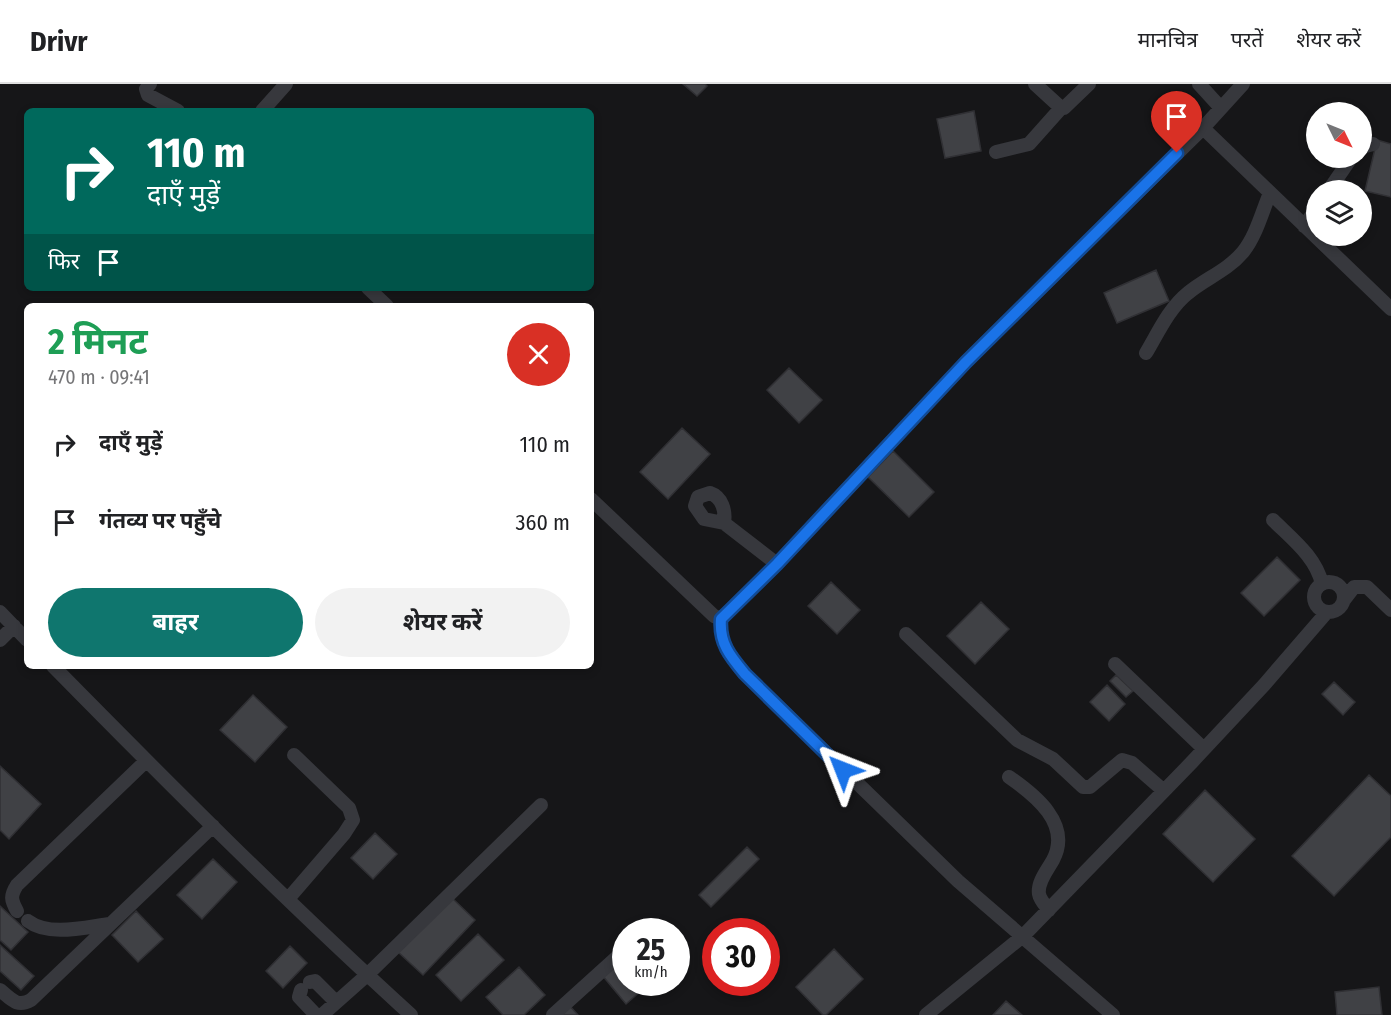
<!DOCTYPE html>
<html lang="hi">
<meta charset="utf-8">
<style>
:root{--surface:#fff;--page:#f2f2f2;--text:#202124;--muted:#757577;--line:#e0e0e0;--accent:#0f766e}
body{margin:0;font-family:"Fira Sans Condensed","Noto Sans Devanagari",sans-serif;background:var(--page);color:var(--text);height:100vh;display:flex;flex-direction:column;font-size:22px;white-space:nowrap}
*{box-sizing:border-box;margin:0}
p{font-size:20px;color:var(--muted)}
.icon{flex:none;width:33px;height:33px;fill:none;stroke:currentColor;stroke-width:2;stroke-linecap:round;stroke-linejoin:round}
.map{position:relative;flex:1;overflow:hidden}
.drawer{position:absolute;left:24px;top:219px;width:570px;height:366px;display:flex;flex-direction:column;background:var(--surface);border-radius:9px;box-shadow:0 3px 9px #0003}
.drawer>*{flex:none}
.guide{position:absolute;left:24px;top:24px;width:570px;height:183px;border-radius:9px;box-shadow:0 3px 9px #0003;background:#00695c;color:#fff;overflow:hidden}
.needle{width:39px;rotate:133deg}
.buttons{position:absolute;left:1306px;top:18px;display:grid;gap:12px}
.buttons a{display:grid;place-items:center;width:66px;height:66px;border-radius:50%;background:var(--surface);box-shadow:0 3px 9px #0003;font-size:30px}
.speed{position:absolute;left:612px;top:834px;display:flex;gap:12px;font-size:30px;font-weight:700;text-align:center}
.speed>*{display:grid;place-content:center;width:78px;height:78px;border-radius:50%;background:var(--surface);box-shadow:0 3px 9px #0003;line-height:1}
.speed small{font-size:15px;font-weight:400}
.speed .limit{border:9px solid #d22;background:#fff;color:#111}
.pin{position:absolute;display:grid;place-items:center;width:51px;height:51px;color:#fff;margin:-62px -26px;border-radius:50% 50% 50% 0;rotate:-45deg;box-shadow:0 0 6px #0007}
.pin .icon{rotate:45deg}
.me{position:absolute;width:66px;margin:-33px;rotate:315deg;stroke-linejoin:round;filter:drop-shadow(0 0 4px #0008)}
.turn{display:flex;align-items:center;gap:21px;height:126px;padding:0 24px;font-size:27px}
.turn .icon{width:78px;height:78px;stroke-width:2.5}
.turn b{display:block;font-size:42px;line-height:51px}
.then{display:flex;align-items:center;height:57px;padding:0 24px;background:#0003;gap:12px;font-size:22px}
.round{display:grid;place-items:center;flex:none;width:63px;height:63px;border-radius:32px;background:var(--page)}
.overview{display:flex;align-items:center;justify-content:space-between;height:102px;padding:0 24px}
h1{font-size:36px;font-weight:700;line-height:45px;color:#1e9e55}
.cta{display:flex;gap:12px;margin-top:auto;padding:12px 24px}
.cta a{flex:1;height:69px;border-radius:36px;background:var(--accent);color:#fff;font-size:24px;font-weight:700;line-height:69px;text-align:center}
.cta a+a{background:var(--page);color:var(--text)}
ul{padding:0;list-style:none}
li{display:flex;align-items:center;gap:18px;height:78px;padding:0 24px}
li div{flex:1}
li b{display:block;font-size:22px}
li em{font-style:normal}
header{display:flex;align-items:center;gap:36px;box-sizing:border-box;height:84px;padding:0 30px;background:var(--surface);border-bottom:2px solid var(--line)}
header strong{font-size:28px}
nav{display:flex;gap:33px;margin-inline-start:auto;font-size:21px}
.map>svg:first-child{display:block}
.building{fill:#404145;stroke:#303034;stroke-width:1.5}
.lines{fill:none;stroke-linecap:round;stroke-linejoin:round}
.street{stroke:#37383d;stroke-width:14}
.route-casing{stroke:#114b97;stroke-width:15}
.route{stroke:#1a73e8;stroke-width:10}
</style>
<header>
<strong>Drivr</strong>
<nav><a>मानचित्र</a><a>परतें</a><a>शेयर करें</a></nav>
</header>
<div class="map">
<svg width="1391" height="931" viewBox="0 0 1391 931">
<rect width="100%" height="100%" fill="#161618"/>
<path class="building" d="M683 0H705L707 2 697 12Z
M974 27 981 67 945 74 937 35Z
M1377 56 1391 60V113L1365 107Z
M1156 186 1169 217 1117 239 1104 209Z
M789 284 822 316 799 339 767 306Z
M682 344 710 370 668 415 640 388Z
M893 367 934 408 909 433 868 393Z
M1277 473 1300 496 1264 532 1241 509Z
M831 498 860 526 837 550 808 522Z
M981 518 1009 545 975 580 947 552Z
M1116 591 1133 607 1126 613 1110 597Z
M1334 598 1355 618 1343 631 1322 610Z
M1107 601 1125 620 1109 637 1090 618Z
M253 611 287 643 255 678 220 646Z
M0 682 41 720 9 755 0 746Z
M1369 691 1391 712V753L1334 812 1292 772Z
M1205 706 1255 755 1213 798 1163 750Z
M375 749 397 770 373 795 351 774Z
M747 763 759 775 711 823 699 811Z
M213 775 237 798 202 835 177 811Z
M451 813 475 836 423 891 398 868Z
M0 822 28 848 11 866 0 856Z
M136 827 163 855 138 878 112 851Z
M478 850 504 876 461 917 436 891Z
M676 860 685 869 676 877Z
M0 861 34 892 21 906 0 887Z
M290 862 307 879 283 904 266 887Z
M834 865 863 895 826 931H823L796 903Z
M625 871 626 898 650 899 626 920 602 891Z
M519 883 545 911 524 931H503L486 913Z
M1379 903 1382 931H1337L1335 908Z
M1006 917 1022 931H993Z
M568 920 578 931H556Z"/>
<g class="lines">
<path class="street" d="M150 0 146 5 148 11 178 27
M1035 0 1059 22 1064 24 1089 0
M1199 0 1220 23
M262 27 286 0
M1203 44 1391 225
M1362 63 1373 60
M996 68 1029 60 1062 23
M1329 106 1351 74
M1304 142 1317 124
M368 204 387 222
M1146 269C1158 249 1169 224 1188 209 1206 194 1227 187 1243 168 1256 152 1262 128 1270 109
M591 415 714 532 721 535
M1273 436C1292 455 1316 473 1322 500
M724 439C726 427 722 413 710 409L698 413 695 422 704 435 724 439 777 480
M1314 513a15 15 0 1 1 30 0a15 15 0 1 1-30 0Z
M1344 516 1354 503H1367L1391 526
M0 528 27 556
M906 550 1017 656 1053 675 1083 703H1090L1122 676 1132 679 1164 707
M0 556 14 542
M1115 580 1204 665
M53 582C170 701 288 819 411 931
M1009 693C1035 711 1072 740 1053 776 1048 785 1037 798 1039 810 1040 816 1045 821 1049 826
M288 815 344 750 353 736 349 724 294 671
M17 827C11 816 10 812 17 801L146 677
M28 837C49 853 86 843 110 840
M310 898 315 897 336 918
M0 906C11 915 17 924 31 916L213 742
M301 906 299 913 316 931
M322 931 367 891 541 721
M553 931 626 865
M926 931 1023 852 1192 678 1264 601 1327 528
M1113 931 958 797 745 590C730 572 719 559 721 535L777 480 966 278 1203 44 1243 0"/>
</g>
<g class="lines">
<defs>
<path id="route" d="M843 686 745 590C730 572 719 559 721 535L777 480 966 278 1177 69"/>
</defs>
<use href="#route" class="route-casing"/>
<use href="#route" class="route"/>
</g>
</svg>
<div class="buttons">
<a><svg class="needle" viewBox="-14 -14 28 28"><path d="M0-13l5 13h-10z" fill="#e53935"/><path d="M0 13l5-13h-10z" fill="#757577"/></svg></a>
<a><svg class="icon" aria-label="layers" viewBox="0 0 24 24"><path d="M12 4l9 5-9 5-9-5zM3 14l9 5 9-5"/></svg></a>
</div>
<div class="speed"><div>25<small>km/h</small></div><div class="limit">30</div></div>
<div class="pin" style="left:1177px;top:69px;background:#d93025"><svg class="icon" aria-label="arrive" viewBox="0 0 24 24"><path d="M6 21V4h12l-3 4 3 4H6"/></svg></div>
<svg class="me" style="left:843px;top:686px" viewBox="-20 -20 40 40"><path d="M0-17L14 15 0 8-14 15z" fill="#1a73e8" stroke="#fff" stroke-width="4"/></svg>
<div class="guide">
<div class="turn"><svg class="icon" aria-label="right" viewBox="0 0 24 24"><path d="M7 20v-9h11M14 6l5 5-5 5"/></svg><div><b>110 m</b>दाएँ मुड़ें</div></div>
<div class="then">फिर<svg class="icon" aria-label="arrive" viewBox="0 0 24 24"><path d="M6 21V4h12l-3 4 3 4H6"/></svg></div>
</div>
<section class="drawer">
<div class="overview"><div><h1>2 मिनट</h1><p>470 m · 09:41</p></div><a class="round" style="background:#d93025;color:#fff"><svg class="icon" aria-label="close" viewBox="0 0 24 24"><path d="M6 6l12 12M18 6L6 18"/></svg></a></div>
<ul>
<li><svg class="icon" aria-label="right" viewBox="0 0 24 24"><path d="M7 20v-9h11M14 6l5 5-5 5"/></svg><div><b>दाएँ मुड़ें</b></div><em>110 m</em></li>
<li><svg class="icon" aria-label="arrive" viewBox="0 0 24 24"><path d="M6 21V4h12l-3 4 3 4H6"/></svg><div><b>गंतव्य पर पहुँचे</b></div><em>360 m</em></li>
</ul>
<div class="cta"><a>बाहर</a><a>शेयर करें</a></div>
</section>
</div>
